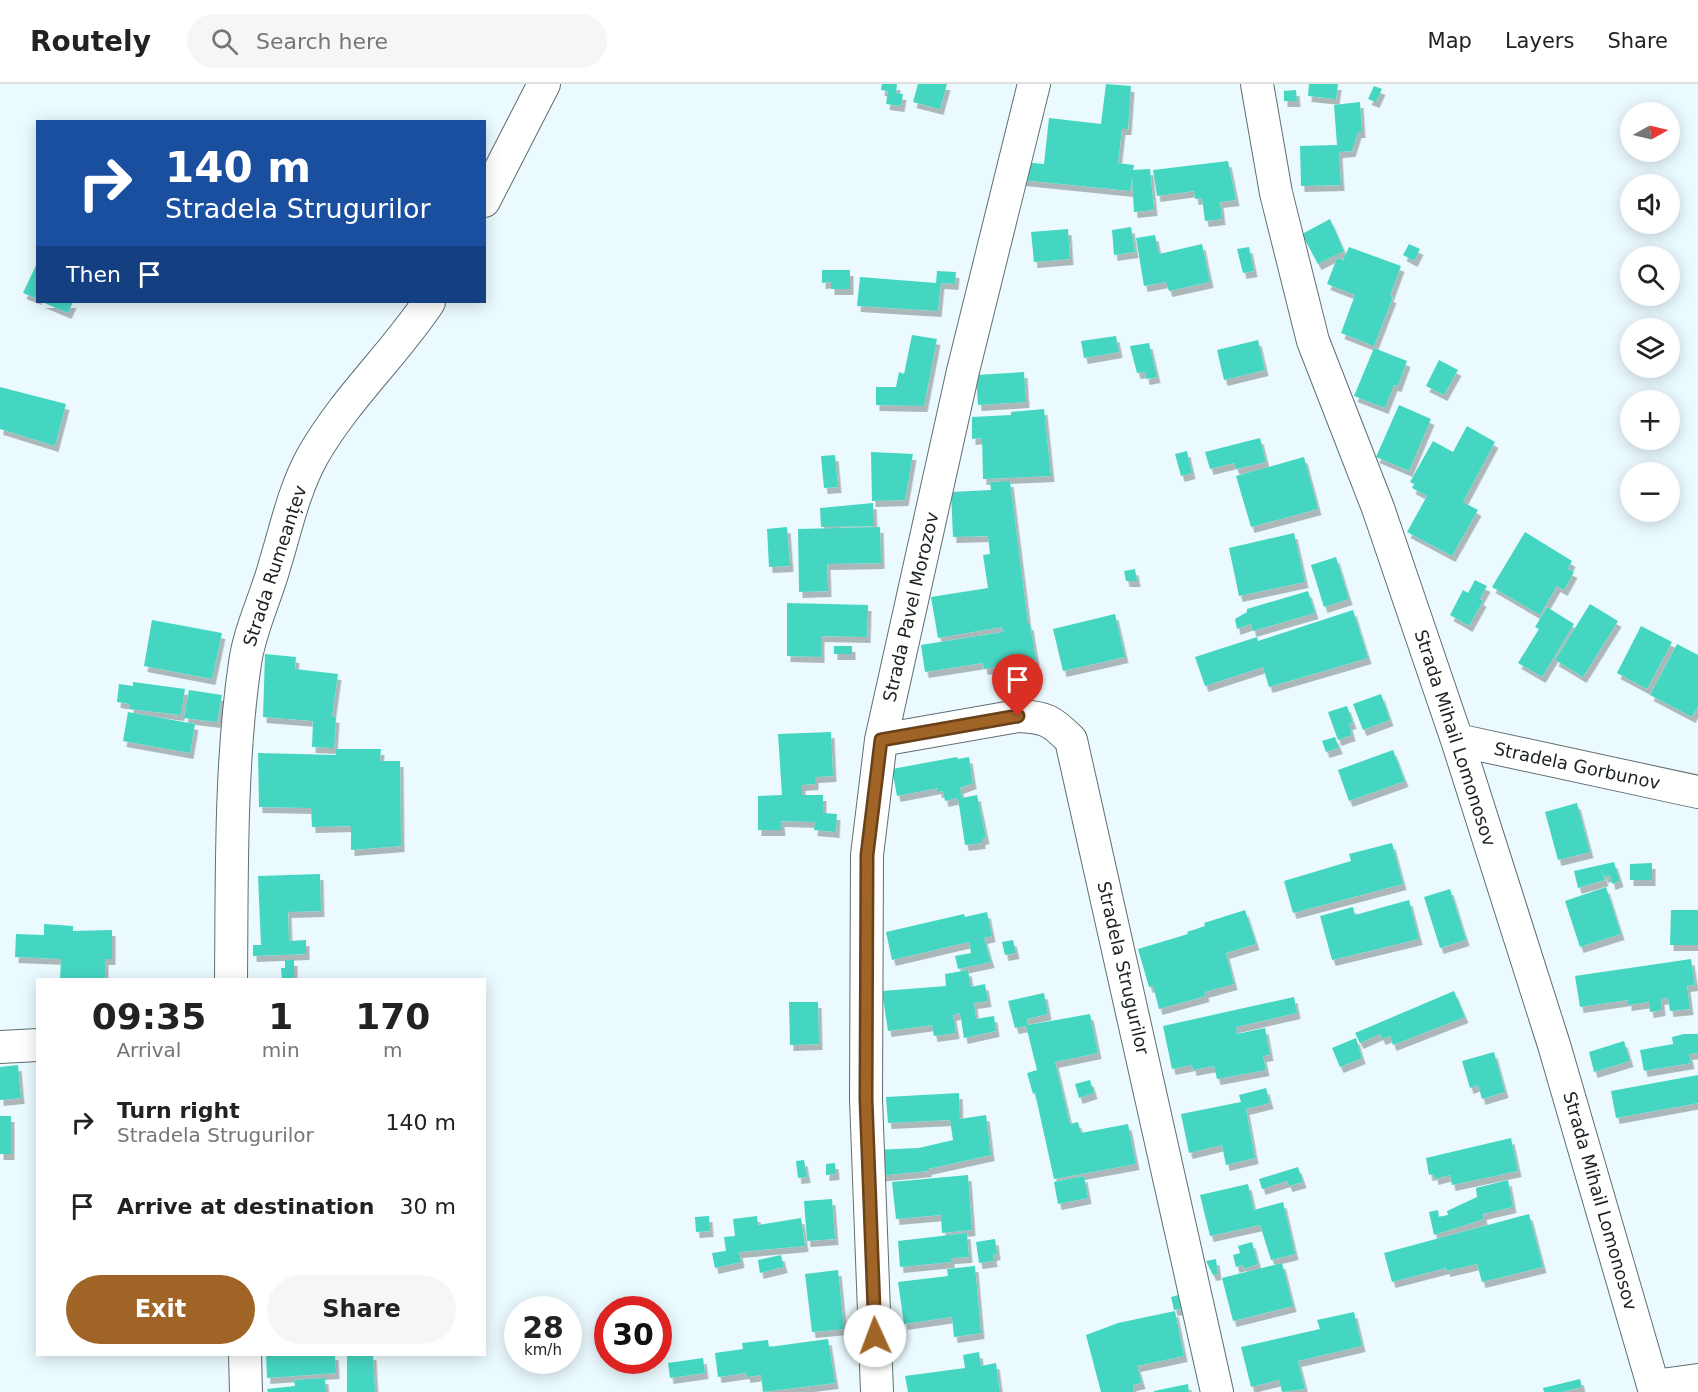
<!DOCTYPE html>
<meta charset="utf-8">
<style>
:root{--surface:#fff;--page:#f6f6f6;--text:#222;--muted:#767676;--line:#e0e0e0;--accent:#a06427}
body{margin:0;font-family:"DejaVu Sans",sans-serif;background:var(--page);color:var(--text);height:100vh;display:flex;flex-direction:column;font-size:22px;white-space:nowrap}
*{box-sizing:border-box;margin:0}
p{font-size:20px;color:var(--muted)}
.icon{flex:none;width:33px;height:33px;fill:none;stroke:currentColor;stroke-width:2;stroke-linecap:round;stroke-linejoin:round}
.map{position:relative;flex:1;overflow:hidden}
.details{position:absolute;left:36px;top:894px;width:450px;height:378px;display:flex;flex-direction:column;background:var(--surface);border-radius:0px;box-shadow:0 3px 15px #0003}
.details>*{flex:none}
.hud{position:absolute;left:36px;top:36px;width:450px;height:183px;border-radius:0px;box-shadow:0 3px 15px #0003;background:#1a4fa0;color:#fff;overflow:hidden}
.needle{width:39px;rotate:82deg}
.tools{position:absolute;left:1620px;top:18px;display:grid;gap:12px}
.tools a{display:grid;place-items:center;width:60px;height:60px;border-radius:50%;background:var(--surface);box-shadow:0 3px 15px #0003;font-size:30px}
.speed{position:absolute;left:504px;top:1212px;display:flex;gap:12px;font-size:30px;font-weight:700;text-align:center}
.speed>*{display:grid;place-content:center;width:78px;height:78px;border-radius:50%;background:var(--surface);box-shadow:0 3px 15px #0003;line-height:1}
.speed small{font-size:15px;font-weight:400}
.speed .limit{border:9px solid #d22;background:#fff;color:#111}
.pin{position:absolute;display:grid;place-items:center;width:51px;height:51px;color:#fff;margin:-62px -26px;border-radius:50% 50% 50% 0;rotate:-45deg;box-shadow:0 0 6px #0007}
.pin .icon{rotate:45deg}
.me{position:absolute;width:66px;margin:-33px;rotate:358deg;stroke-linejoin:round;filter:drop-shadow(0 0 4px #0008)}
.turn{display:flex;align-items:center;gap:21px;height:126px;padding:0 30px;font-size:27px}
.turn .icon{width:78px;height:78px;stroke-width:2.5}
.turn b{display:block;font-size:42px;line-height:51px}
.then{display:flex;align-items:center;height:57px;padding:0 30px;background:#0003;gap:12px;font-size:22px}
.eta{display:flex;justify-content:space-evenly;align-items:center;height:102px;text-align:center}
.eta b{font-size:36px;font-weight:700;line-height:42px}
.primary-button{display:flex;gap:12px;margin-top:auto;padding:12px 30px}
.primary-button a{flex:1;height:69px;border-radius:36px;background:var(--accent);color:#fff;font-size:24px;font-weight:700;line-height:69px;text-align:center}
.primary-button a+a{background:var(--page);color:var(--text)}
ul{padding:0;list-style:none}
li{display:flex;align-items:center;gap:18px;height:84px;padding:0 30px}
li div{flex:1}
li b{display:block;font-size:22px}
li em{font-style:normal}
header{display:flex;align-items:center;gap:36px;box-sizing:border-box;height:84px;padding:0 30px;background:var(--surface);border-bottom:2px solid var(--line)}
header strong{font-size:28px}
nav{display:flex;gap:33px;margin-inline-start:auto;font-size:21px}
.search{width:420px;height:54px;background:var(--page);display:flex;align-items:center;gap:15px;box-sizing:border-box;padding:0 21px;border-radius:33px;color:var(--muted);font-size:22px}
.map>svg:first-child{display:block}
.building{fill:#45d6c2;filter:url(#shadow)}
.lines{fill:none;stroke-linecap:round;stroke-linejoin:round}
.minor-casing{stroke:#606e71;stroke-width:34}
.minor{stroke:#fff;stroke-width:32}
.route-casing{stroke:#684119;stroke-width:15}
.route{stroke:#a06427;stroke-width:10}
.labels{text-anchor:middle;stroke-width:5;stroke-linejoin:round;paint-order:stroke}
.street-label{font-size:18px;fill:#1c2223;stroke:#fff}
</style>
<header>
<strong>Routely</strong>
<div class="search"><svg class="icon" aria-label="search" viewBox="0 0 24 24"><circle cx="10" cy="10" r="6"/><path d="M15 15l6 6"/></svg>Search here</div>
<nav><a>Map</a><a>Layers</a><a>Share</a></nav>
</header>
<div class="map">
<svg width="1698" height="1308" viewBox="0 0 1698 1308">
<defs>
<filter id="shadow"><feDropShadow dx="3.5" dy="6" stdDeviation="0" flood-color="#0004"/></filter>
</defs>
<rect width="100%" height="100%" fill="#eafafe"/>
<path class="building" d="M882 0H897L896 9 903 10 901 22 886 20 888 7 881 6Z
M918 0H947L940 25 913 18Z
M1106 0 1131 2 1128 45H1122L1118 79 1134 81 1133 86 1150 85 1154 126 1134 128 1132 93 1130 107 1022 96 1024 78 1044 80 1049 34 1101 40Z
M1309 0H1338L1336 15 1308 12Z
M1374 2 1382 5 1376 18 1368 15Z
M1296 6 1297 17H1284V7Z
M1360 18 1362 48H1358L1352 67 1339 68 1341 101 1301 102 1300 62 1337 61 1334 21Z
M1228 77 1236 116 1220 118 1222 135 1205 137 1202 114 1195 115 1194 107 1157 112 1153 86Z
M1330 135 1344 167 1318 180 1302 150Z
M1131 143 1135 168 1114 171 1112 146Z
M1068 145 1070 175 1034 178 1031 148Z
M1155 151 1159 170 1202 160 1210 198 1169 207 1166 198 1144 202 1136 154Z
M1409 160 1420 165 1414 177 1403 171Z
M1249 163 1254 187 1243 189 1237 165Z
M1349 163 1401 182 1390 212 1393 213 1374 262 1341 249 1355 211 1327 200 1337 174 1343 176Z
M38 177V215L23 209Z
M822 186H850V205H831V198L822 199Z
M937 187 956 188 955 200 941 199 938 227 857 222 860 193 936 199Z
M42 218H73L68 229Z
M912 251 937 255 924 322 876 321V303H896L899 288 904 290Z
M1116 252 1119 268 1084 274 1081 257Z
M1258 256 1265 286 1224 296 1217 266Z
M1149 259 1157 293 1146 295 1145 288 1137 289 1130 262Z
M1374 264 1407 277 1398 302 1394 301 1385 324 1354 312Z
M1439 276 1458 286 1444 311 1426 302Z
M1024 288 1026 318 978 321 976 291Z
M0 303 66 320 55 362 0 345Z
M1399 321 1431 335 1409 387 1376 373Z
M1044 325 1051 392 983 395 982 354 972 355V333L1011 331V328Z
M1467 342 1495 358 1463 418 1478 426 1452 472 1407 448 1427 412 1412 404 1414 400 1410 398 1433 357 1453 368Z
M1260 354 1266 378 1236 385 1234 379 1210 385 1205 368Z
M1187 367 1192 389 1181 392 1175 370Z
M871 368 913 370 905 416 872 417Z
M835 371 838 403 824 404 821 372Z
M1304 373 1318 425 1251 443 1236 392Z
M1010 397 1028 540H1030L1036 576 984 585 983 579 925 588 921 561 1003 548 1002 543 938 554 931 513 988 504 983 471 990 470 988 452 953 453 951 408 991 406 990 398Z
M873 419 874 442 821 443 820 424Z
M787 443 790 482 769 483 767 445Z
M880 443 881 479 827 480 828 507 799 508 798 445Z
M1525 448 1572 477 1568 485 1574 488 1564 506 1557 502 1540 531 1492 503Z
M1294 449 1305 498 1239 512 1229 464Z
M1336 473 1349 515 1324 523 1311 481Z
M1135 485 1137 497H1126L1124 487Z
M1475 496 1487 502 1480 515 1483 517 1469 542 1450 531 1463 506 1468 509Z
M1308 507 1315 529 1253 547 1251 540 1237 545 1235 535 1247 528V525Z
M787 519 868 521 867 553 821 552V573L787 572Z
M1590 520 1618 537 1583 593 1555 576Z
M1547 523 1574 540 1542 593 1518 579 1539 545 1535 543Z
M1353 526 1368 574 1269 603 1263 583 1205 602 1195 573 1257 553 1258 557Z
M1115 530 1125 573 1063 587 1053 545Z
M152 536 222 549 212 595 144 582Z
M1641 542 1672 558 1647 605 1617 589Z
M1677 560 1698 571V622L1692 633 1650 611Z
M834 562H852V570H834Z
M265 570 296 573 295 585 338 590 332 632 336 633 334 664 312 663 313 637 263 633Z
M133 598 185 605 181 631 130 625V620L117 618 119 600 133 602Z
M189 606 222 611 217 638 184 634Z
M1381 610 1390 636 1363 646 1353 620Z
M1347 622 1353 639 1349 640 1352 651 1338 656 1328 628Z
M128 628 195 640 190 669 123 657Z
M831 648 833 692 815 693V700L802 701V711H823V729L837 730 836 748 814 746 815 738 781 737 782 746H758V712L782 711 778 650Z
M1335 653 1339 664 1326 668 1322 657Z
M336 665H381L380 677H400L401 762 351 766V742L312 743 311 724 259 723 258 669 336 671Z
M1393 666 1405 697 1349 717 1338 686Z
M957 673 958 675 969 673 973 699 960 704 962 714 977 711 986 754 982 755V759L965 761 958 714 945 717 943 707 938 708V704L897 712 892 685Z
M1577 719 1590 768 1558 776 1545 728Z
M1392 759 1403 800 1293 829 1284 797 1351 777 1349 770Z
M1614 778 1620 797 1612 800 1610 791 1605 793 1602 787 1605 796 1578 804 1574 787Z
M1652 779V796H1630V780Z
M320 790 321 827 288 828 289 857 306 856V870L253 872V861H261L258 792Z
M1606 803 1621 850 1580 863 1565 817Z
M1450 805 1466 856 1440 864 1424 813Z
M1409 816 1419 855 1332 876 1320 832 1353 823 1355 831Z
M1245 826 1256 860 1226 869 1234 900 1205 908 1206 912 1159 925 1153 902 1149 903 1138 865 1188 850 1187 848 1205 842 1204 839Z
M1671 826H1698V861H1670Z
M987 828 992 852 984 854 991 878 958 885 955 872 971 869 969 858 892 876 886 848 964 830 965 833Z
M44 840 73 842V847L112 846V875H105V896H60L61 875 15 873 16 850 44 851Z
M1013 856 1016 869 1005 871 1002 858Z
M1691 875 1695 901 1687 902 1690 925 1670 927 1668 914 1661 915 1662 926 1650 928 1649 918 1628 921V916L1580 923 1575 892Z
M285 876H294V896H282L281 884H285Z
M968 886 971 903 985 900 988 917 974 919 976 935 994 932 996 947 964 954 960 929 953 931 956 949 934 952 932 941 888 947 882 907 946 902 945 890Z
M1454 907 1465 933 1393 961 1390 952 1382 955 1380 950 1360 959 1355 949Z
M1044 909 1048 930 1027 935 1028 941 1090 930 1098 969 1055 978 1070 1040 1078 1038 1081 1049 1128 1040 1136 1080 1054 1095 1035 1009 1033 1010 1027 989 1037 986 1026 942 1015 944 1008 917Z
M1294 913 1297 929 1236 943 1237 950 1265 944 1270 971 1263 972 1266 986 1217 995 1214 982 1193 986 1192 981 1172 985 1163 942Z
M789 918H818L819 960 790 961Z
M1684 950H1698V969L1689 970 1691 979 1644 987 1640 966 1673 960 1672 953Z
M1356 954 1362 974 1340 983 1332 964Z
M1624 957 1630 977 1594 988 1589 968Z
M1494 968 1505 1008 1482 1015 1478 1001 1470 1004 1462 977Z
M18 981 21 1014 0 1016V983Z
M1698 991V1019L1616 1034 1611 1007Z
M1090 996 1094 1009 1079 1014 1075 1000Z
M1266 1004 1270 1019 1246 1025 1255 1074 1226 1081 1222 1061 1189 1069 1181 1030 1241 1018 1239 1011Z
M959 1009 960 1035 986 1031 991 1071 928 1085V1087L877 1092 874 1066 919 1064 953 1056 950 1036 888 1039 886 1013Z
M0 1032H11V1070H0Z
M1511 1054 1518 1087 1452 1101 1450 1091 1435 1095 1434 1090 1429 1091 1426 1074Z
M804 1076 807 1093 798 1094 796 1077Z
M835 1079 836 1090 826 1091V1080Z
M1298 1083 1303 1098 1289 1102 1287 1097 1262 1105 1259 1095Z
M968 1091 972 1146 942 1149 941 1131 896 1135 892 1098Z
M1084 1092 1088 1114 1058 1120 1054 1098Z
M1508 1096 1513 1123 1483 1130 1484 1135 1434 1151 1429 1128 1438 1126 1439 1133 1448 1131 1447 1127 1477 1113 1476 1104Z
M1248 1100 1254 1126 1283 1118 1295 1170 1271 1176 1260 1141 1210 1152 1200 1111Z
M832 1115 835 1155 807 1157 804 1117Z
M1529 1130 1543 1183 1482 1198 1477 1180 1447 1187 1446 1184 1392 1198 1384 1169Z
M709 1132 710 1147 696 1148 695 1133Z
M757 1132 758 1141 801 1134 805 1162 739 1168 741 1178 715 1184 712 1169 726 1167 724 1153 735 1152 733 1135Z
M967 1149 969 1173 951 1174V1178L900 1183 898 1157Z
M995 1155 997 1170 993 1171 994 1177 979 1179 976 1158Z
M1252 1158 1258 1180 1244 1185 1243 1181 1236 1183 1233 1171 1240 1169 1238 1162Z
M781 1171 784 1183 760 1189 758 1176Z
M1216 1175 1218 1190 1213 1191 1206 1177Z
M1282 1179 1293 1222 1233 1237 1222 1194Z
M975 1182 981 1249 954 1253 952 1233 904 1240 898 1198 948 1192 947 1185Z
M838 1186 844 1245 812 1248 805 1190Z
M1178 1211 1181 1225 1174 1226 1171 1213Z
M1175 1227 1184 1272 1137 1282 1142 1299 1133 1301 1134 1308H1101L1086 1251 1118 1239Z
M1354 1228 1362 1262 1298 1277 1305 1305 1282 1308 1279 1296 1251 1303 1241 1263 1320 1245 1317 1236Z
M828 1255 835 1299 763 1308 761 1291 747 1293 746 1289 718 1293 715 1269 743 1265 742 1259 768 1256 769 1263Z
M979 1268 981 1282 996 1279 1000 1308H908L905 1292 965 1284 963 1271Z
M266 1270H335L336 1289 267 1294Z
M347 1270H373L375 1308H347Z
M703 1274 705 1289 670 1294 668 1279Z
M325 1294 326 1308H268L267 1305 295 1302 294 1296Z
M1580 1295 1582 1303 1562 1308H1544L1543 1304Z
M1188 1300 1189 1308H1154V1307Z"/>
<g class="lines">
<defs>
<path id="minor" d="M1257 0 1276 109 1313 257 1378 424 1457 656 1554 961 1655 1308
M484 117 544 0
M881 656 1018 632C1046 633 1052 637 1071 656L1217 1308
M1457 656 1698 708
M231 896C232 793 230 680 245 579 250 544 266 514 275 480 286 444 294 406 312 373 344 316 393 272 429 218
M0 963 38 961
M245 1270 246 1308
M1654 1302 1698 1296
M877 1308 866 1015 867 771 881 656 963 287 1034 0"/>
</defs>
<use href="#minor" class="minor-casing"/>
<use href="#minor" class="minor"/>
</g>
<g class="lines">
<defs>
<path id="route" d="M875 1252 866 1015 867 771 881 656 1018 632"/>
</defs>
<use href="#route" class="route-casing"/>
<use href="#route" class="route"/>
</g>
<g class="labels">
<g class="street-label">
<text transform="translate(275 482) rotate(-72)" y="6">Strada Rumeanțev</text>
<text transform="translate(911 523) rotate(-77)" y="6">Strada Pavel Morozov</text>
<text transform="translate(1455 654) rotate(72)" y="6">Strada Mihail Lomonosov</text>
<text transform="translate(1577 682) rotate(12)" y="6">Stradela Gorbunov</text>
<text transform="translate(1123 884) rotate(77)" y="6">Stradela Strugurilor</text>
<text transform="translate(1600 1117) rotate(74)" y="6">Strada Mihail Lomonosov</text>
</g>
</g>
</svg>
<div class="tools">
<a><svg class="needle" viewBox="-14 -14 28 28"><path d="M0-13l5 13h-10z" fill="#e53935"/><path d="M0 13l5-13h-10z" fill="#767676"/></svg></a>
<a><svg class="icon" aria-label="sound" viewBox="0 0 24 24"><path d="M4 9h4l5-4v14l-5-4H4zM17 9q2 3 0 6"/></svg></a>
<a><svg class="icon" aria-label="search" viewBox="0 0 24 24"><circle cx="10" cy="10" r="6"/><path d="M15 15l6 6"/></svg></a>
<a><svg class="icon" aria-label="layers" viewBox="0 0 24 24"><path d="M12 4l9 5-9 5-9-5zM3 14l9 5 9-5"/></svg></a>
<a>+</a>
<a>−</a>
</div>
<div class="speed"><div>28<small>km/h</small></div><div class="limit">30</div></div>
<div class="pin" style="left:1018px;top:632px;background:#d93025"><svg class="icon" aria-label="arrive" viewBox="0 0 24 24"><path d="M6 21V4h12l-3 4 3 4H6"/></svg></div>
<svg class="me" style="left:875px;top:1252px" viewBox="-20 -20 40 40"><circle r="19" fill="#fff"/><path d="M0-13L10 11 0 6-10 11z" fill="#a06427"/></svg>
<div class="hud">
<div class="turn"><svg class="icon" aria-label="right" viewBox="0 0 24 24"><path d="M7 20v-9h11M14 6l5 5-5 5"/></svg><div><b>140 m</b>Stradela Strugurilor</div></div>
<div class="then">Then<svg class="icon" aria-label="arrive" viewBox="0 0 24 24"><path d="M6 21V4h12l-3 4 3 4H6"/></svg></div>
</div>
<section class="details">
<div class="eta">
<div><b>09:35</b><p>Arrival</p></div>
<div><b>1</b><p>min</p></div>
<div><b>170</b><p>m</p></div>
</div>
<ul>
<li><svg class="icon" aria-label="right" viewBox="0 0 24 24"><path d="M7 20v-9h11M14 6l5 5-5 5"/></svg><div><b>Turn right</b><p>Stradela Strugurilor</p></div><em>140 m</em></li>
<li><svg class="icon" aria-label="arrive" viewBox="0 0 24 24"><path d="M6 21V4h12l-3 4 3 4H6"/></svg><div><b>Arrive at destination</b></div><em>30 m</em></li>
</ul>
<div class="primary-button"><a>Exit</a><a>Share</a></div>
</section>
</div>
